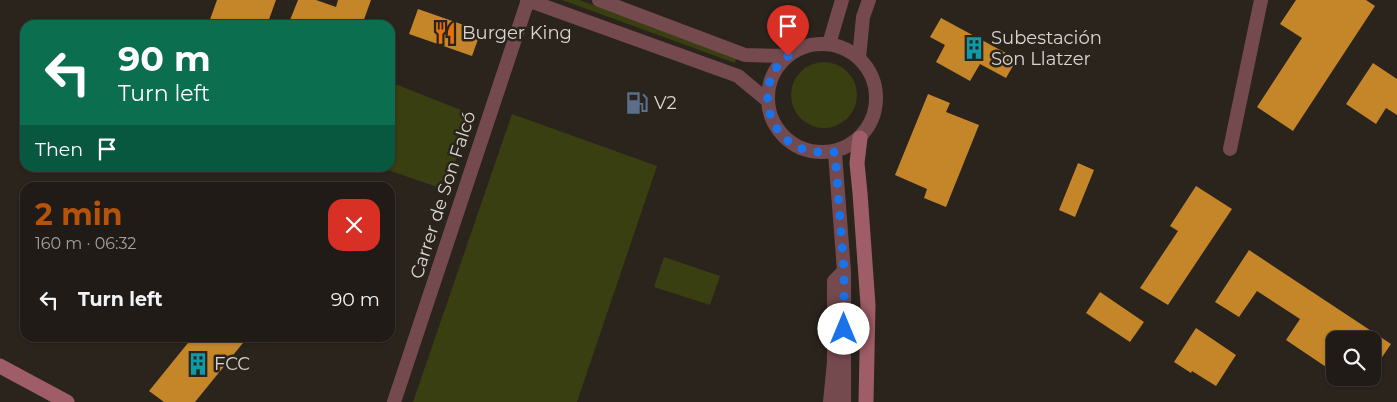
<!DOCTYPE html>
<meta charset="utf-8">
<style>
:root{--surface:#201b16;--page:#2d2823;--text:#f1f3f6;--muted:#a2a1a1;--line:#3d3935;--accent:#b45309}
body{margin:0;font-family:Montserrat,sans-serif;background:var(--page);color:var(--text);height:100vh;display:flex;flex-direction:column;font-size:19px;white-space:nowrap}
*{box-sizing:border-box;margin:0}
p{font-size:16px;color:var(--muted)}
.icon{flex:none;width:28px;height:28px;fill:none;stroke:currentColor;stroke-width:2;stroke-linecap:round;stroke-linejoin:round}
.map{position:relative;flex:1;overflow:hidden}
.details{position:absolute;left:20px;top:182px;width:375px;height:160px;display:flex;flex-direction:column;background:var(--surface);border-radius:15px;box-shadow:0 1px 4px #0004,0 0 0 1px var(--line)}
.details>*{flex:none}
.banner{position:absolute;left:20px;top:20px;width:375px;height:152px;border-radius:15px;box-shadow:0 1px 4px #0004,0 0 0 1px var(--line);background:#0b6e4f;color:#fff;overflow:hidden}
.controls{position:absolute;left:1326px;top:331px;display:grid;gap:10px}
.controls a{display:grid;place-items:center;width:55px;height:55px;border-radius:10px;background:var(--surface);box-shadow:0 1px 4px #0004,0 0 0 1px var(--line);font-size:25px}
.pin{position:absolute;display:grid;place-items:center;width:42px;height:42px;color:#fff;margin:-51px -21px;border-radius:50% 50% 50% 0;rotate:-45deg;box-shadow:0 0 5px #0007}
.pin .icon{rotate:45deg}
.me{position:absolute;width:55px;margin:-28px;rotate:0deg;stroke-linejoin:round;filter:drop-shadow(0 0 4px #0008)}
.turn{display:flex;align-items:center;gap:18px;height:105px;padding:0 15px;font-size:22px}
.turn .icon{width:65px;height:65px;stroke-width:2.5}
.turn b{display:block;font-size:35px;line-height:42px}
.then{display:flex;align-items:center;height:48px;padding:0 15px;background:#0003;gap:10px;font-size:19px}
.round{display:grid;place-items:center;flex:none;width:52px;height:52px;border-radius:15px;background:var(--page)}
.headline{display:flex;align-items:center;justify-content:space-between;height:85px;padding:0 15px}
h1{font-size:30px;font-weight:700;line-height:38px;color:var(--accent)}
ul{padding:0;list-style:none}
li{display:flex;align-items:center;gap:15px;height:65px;padding:0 15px}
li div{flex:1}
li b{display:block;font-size:19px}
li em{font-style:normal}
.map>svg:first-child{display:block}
.green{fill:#393f10}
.building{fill:#c48629}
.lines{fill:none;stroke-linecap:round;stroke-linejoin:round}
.street{stroke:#744a4f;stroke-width:14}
.secondary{stroke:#9f5d67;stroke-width:15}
.route{stroke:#1a73e8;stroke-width:9;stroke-dasharray:0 16.2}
.labels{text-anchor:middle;stroke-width:5;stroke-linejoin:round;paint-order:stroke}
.poi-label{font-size:18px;fill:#dad6d1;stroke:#2a241d;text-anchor:start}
.street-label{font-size:18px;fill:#dad6d1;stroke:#2a241d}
</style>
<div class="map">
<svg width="1397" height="402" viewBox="0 0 1397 402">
<rect width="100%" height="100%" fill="#2a241d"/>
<path class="green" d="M562 0H579L736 57 735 63Z
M791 95a33 33 0 1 1 66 0a33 33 0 1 1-66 0Z
M390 82 471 114 446 190 382 168H390Z
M512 114 657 166 577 402H413Z
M664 257 720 276 710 305 654 287Z"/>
<path class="building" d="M217 0H276L267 25H208Z
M298 0H316L336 7 338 0H371L362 25H288Z
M1296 0H1366L1375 6 1293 131 1257 107 1302 38 1280 24Z
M418 9 481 31 472 56 409 34Z
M941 18 1017 59 1006 78 980 64 970 81 936 62 945 45 930 37Z
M1373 63 1397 79V115L1386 108 1376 124 1346 104Z
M928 94 950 103 946 112 979 125 946 207 924 198 927 189 895 175Z
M1078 163 1094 170 1075 217 1059 210Z
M1196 186 1232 209 1168 305 1140 288 1178 231 1170 226Z
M1249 250 1391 344 1372 372V340H1335V373L1286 340 1300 319 1257 291 1239 317 1215 302Z
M1100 292 1144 322 1130 342 1086 313Z
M1196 328 1236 355 1216 386 1192 371 1191 373 1174 362Z
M192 338H247L195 402H164L149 391Z"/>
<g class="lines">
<path class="street" d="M527 0 738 76 767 100
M599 0 745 55 788 56
M768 98a54 54 0 1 1 108 0a54 54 0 1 1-108 0Z
M829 44 842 0
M859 58 863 17 869 0
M1230 149 1261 0
M835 153 844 271V402
M394 402 528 0
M830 402 834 362V281L844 271"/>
<path class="secondary" d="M860 138 857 163 860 193 868 305 866 402
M0 366 67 402"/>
</g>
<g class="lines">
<path class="route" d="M788 56C784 59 780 63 777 67 759 91 768 130 794 145 806 152 821 153 835 152L844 271V329"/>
</g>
<defs>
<symbol id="restaurant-bare" viewBox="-9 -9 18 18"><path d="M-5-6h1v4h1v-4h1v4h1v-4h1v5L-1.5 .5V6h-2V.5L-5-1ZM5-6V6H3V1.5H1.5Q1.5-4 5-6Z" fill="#e8710a" stroke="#2a241d" stroke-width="2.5" paint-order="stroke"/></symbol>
<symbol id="building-bare" viewBox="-9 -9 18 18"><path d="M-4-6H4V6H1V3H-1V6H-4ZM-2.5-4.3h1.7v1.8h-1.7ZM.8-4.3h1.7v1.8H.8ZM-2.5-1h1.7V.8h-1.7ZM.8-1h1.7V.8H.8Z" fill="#0f9aa8" stroke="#2a241d" stroke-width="2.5" paint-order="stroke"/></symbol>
<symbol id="fuel-bare" viewBox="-9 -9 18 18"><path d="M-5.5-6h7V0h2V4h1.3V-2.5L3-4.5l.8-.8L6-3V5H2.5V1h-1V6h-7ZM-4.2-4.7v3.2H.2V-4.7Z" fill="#5c6f8a" stroke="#2a241d" stroke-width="2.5" paint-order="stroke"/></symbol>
</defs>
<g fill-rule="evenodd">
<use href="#restaurant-bare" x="429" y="17" width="32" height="32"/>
<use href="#building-bare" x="958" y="32" width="32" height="32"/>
<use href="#fuel-bare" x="621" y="87" width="32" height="32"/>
<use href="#building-bare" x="182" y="348" width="32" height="32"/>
</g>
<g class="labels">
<g class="poi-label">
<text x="462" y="39">Burger King</text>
<text x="991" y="44">Subestación<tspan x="991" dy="21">Son Llatzer</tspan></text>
<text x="654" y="109">V2</text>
<text x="214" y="370">FCC</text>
</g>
<g class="street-label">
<text transform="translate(443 195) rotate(-72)" y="6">Carrer de Son Falcó</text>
</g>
</g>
</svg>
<div class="controls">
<a><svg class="icon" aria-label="search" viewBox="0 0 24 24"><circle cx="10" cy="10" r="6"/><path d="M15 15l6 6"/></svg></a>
</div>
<div class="pin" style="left:788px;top:56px;background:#d93025"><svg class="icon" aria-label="arrive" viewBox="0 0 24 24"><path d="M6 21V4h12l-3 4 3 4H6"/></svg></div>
<svg class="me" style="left:844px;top:329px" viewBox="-20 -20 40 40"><circle r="19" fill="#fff"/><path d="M0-13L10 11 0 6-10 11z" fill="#1a73e8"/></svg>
<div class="banner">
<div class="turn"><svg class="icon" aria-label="left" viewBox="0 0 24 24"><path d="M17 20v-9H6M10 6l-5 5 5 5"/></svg><div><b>90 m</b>Turn left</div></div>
<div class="then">Then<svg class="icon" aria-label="arrive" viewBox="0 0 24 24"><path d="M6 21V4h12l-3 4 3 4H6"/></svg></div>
</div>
<section class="details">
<div class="headline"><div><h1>2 min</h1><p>160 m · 06:32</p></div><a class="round" style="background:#d93025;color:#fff"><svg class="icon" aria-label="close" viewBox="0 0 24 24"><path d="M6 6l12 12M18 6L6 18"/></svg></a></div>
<ul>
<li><svg class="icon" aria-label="left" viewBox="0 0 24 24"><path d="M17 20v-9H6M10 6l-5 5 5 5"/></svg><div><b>Turn left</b></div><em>90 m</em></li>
</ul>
</section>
</div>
